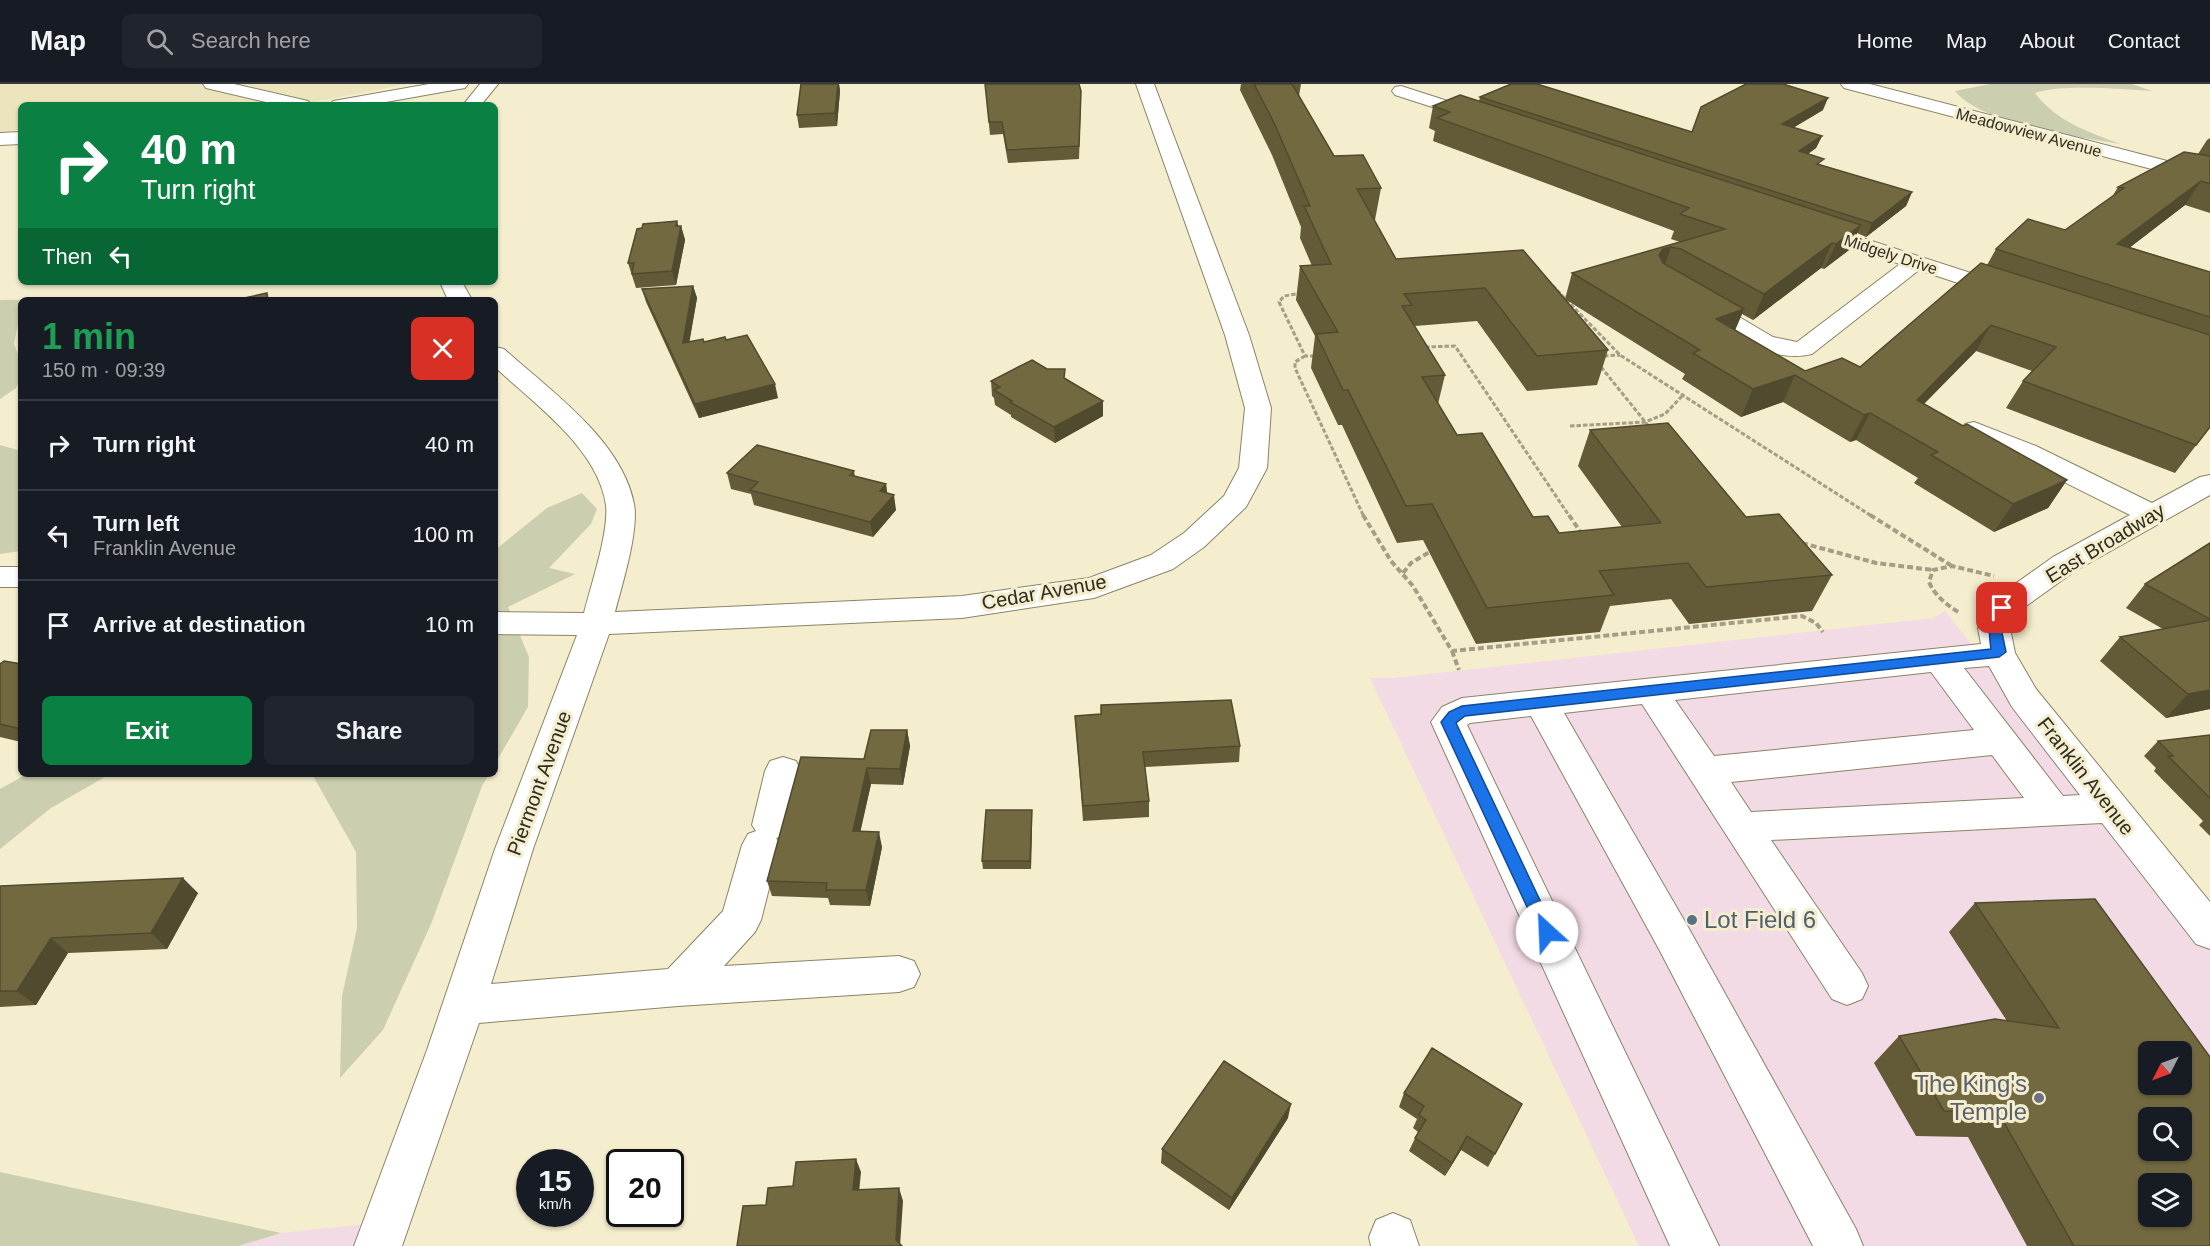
<!DOCTYPE html>
<meta charset="utf-8">
<style>
:root{--surface:#171b24;--page:#20242c;--text:#f1f3f6;--muted:#9ea1a6;--line:#363941;--accent:#0b8043}
body{margin:0;font-family:Helvetica,sans-serif;background:var(--page);color:var(--text);height:100vh;display:flex;flex-direction:column;font-size:22px;white-space:nowrap}
*{box-sizing:border-box;margin:0}
p{font-size:20px;color:var(--muted)}
.icon{flex:none;width:33px;height:33px;fill:none;stroke:currentColor;stroke-width:2;stroke-linecap:round;stroke-linejoin:round}
.map{position:relative;flex:1;overflow:hidden}
.sheet{position:absolute;left:18px;top:213px;width:480px;height:480px;display:flex;flex-direction:column;background:var(--surface);border-radius:9px;box-shadow:0 2px 4px #0004}
.sheet>*{flex:none}
.top-card{position:absolute;left:18px;top:18px;width:480px;height:183px;border-radius:9px;box-shadow:0 2px 4px #0004;background:#0b8043;color:#fff;overflow:hidden}
.needle{width:39px;rotate:228deg}
.fabs{position:absolute;left:2138px;top:957px;display:grid;gap:12px}
.fabs a{display:grid;place-items:center;width:54px;height:54px;border-radius:9px;background:var(--surface);box-shadow:0 2px 4px #0004;font-size:30px}
.speed{position:absolute;left:516px;top:1065px;display:flex;gap:12px;font-size:30px;font-weight:700;text-align:center}
.speed>*{display:grid;place-content:center;width:78px;height:78px;border-radius:50%;background:var(--surface);box-shadow:0 2px 4px #0004;line-height:1}
.speed small{font-size:15px;font-weight:400}
.speed .limit{border:3px solid #111;border-radius:9px;background:#fff;color:#111}
.pin{position:absolute;display:grid;place-items:center;width:51px;height:51px;color:#fff;margin:-26px;border-radius:12px;box-shadow:0 3px 9px #0006}
.me{position:absolute;width:66px;margin:-33px;rotate:335deg;stroke-linejoin:round;filter:drop-shadow(0 0 4px #0008)}
.turn{display:flex;align-items:center;gap:21px;height:126px;padding:0 24px;font-size:27px}
.turn .icon{width:78px;height:78px;stroke-width:2.5}
.turn b{display:block;font-size:42px;line-height:51px}
.then{display:flex;align-items:center;height:57px;padding:0 24px;background:#0003;gap:12px;font-size:22px}
.round{display:grid;place-items:center;flex:none;width:63px;height:63px;border-radius:9px;background:var(--page)}
.summary{display:flex;align-items:center;justify-content:space-between;height:102px;padding:0 24px}
h1{font-size:36px;font-weight:800;line-height:45px;color:#1e9e55}
.primary-button{display:flex;gap:12px;margin-top:auto;padding:12px 24px}
.primary-button a{flex:1;height:69px;border-radius:9px;background:var(--accent);color:#fff;font-size:24px;font-weight:800;line-height:69px;text-align:center}
.primary-button a+a{background:var(--page);color:var(--text)}
ul{padding:0;list-style:none}
li{display:flex;align-items:center;gap:18px;height:90px;padding:0 24px;border-top:2px solid var(--line)}
li div{flex:1}
li b{display:block;font-size:22px}
li em{font-style:normal}
header{display:flex;align-items:center;gap:36px;box-sizing:border-box;height:84px;padding:0 30px;background:var(--surface);border-bottom:2px solid var(--line)}
header strong{font-size:28px}
nav{display:flex;gap:33px;margin-inline-start:auto;font-size:21px}
.search{width:420px;height:54px;background:var(--page);display:flex;align-items:center;gap:15px;box-sizing:border-box;padding:0 21px;border-radius:9px;color:var(--muted);font-size:22px}
.map>svg:first-child{display:block}
.commercial{fill:#f3dbe5;fill-rule:evenodd}
.built{fill:#ece4bd}
.green{fill:#cccfaf}
.lines{fill:none;stroke-linecap:round;stroke-linejoin:round}
.minor-casing{stroke:#8a8467;stroke-width:2}
.path-far1{stroke:#a49e87;stroke-width:3;stroke-dasharray:4.5 2;stroke-linecap:butt}
.path{stroke:#a49e87;stroke-width:4;stroke-dasharray:6 3;stroke-linecap:butt}
.minor{fill:#fff;fill-rule:evenodd}
.wall{fill:#635a38}
.shaded-wall{fill:#504a2e}
.building{fill:#736941;stroke:#504a2e;stroke-width:1.5;fill-rule:evenodd}
.route{fill:#1a73e8;stroke:#114b97;stroke-width:1.5}
.service-dot{fill:#5c6f8a;stroke:#f4edce;stroke-width:2}
.worship-dot{fill:#6b7280;stroke:#f4edce;stroke-width:2}
.labels{text-anchor:middle;stroke-width:6;stroke-linejoin:round;paint-order:stroke}
.far-street-label{font-size:16px;fill:#2f2c20;stroke:#f4edce}
.street-label{font-size:20px;fill:#2f2c20;stroke:#f4edce}
.near-service-label{font-size:24px;fill:#4e5e75;stroke:#f4edce;text-anchor:start}
.near-worship-label{font-size:24px;fill:#5b616d;stroke:#f4edce;text-anchor:end}
</style>
<header>
<strong>Map</strong>
<div class="search"><svg class="icon" aria-label="search" viewBox="0 0 24 24"><circle cx="10" cy="10" r="6"/><path d="M15 15l6 6"/></svg>Search here</div>
<nav><a>Home</a><a>Map</a><a>About</a><a>Contact</a></nav>
</header>
<div class="map">
<svg width="2210" height="1162" viewBox="0 0 2210 1162">
<rect width="100%" height="100%" fill="#f4edce"/>
<path class="commercial" d="M1945 527 2210 857V1162H1639L1370 594H1393L1933 534ZM2148 968H2181V1000H2148ZM2148 1034H2181V1066H2148ZM2148 1100H2181V1132H2148Z
M375 1139 366 1162H172L281 1149Z"/>
<path class="built" d="M0 0H407L296 21H21V46L0 48Z"/>
<path class="green" d="M1990 0H2132L2152 7C2121 5 2061 0 2035 9 2057 38 2087 47 2120 60 2079 53 1981 40 1955 7Z
M58 215 21 216V237L18 240 14 260 21 278V294L16 304 0 315V216Z
M0 361 21 367V467L0 470Z
M582 409 597 425 591 440 549 484 575 490 508 523 529 573 528 623 495 680V466L547 424Z
M27 690H110L51 724 0 765V705Z
M312 690H489L482 702 431 840 383 946 340 994 342 912 357 844 356 768Z
M0 1088 281 1149 238 1162H0Z"/>
<g class="lines">
<defs>
<path id="minor" d="M203 0H234L308 17 311 21H279L206 4Z
M429 0H468L465 4 459 5 369 21H330L333 17 339 16Z
M480 0H498L481 21H463Z
M1136 0H1154L1249 251 1271 324 1267 384 1246 423 1204 463 1173 485 1094 514 962 534 609 550 533 765 491 900 668 885 723 827 742 761 748 750 756 747 752 741 765 687 770 677 783 673 796 677 801 687 790 741 784 752 776 754 780 761 761 836 755 848 724 882 899 872 914 877 920 890 914 903 899 908 678 922 479 939 402 1162H354L427 966 495 765 577 551 495 550V528L584 529C591 501 609 448 606 421 598 364 534 320 495 283V263L504 265C549 306 622 356 634 420 639 447 622 501 615 528L962 512 1089 494 1151 471 1184 449 1224 412 1239 384 1245 324 1225 251Z
M1841 0H1870L2171 78 2210 85V97L2163 88 1844 4Z
M1401 2 1488 30 1491 34 1488 38 1482 39 1395 11 1392 7 1395 3Z
M21 48V60L0 61V49Z
M1810 137 2014 203 2017 208 2014 213 2006 215 1919 186 1812 270C1767 281 1726 246 1691 224L1687 219 1691 214 1699 212 1707 214 1773 253 1797 258 1900 180 1803 147 1799 143 1803 139Z
M440 198H462L472 216H448Z
M1974 338 2036 362 2152 419 2200 393 2210 391V411L2075 487 2015 530 2010 544 2015 569 2036 605 2210 818V865L2196 860 2102 739 1771 756 1862 889 1868 902 1862 915 1847 921 1832 915 1642 620 1564 629 1688 843 1856 1145 1863 1162H1813L1660 867 1531 632 1470 639 1467 641 1719 1162H1670L1431 638 1442 623 1462 614 1981 560 1978 544 1991 517 2053 473 2130 431 2016 374 1965 352 1961 346 1965 340ZM1989 582 2012 623 2080 711 2063 712 1964 584ZM1931 588 1974 646 1714 672 1675 616ZM1992 671 2024 714 1751 728 1731 698Z
M0 483H21V503H0Z
M1393 1129 1410 1136 1419 1162H1371L1369 1153 1376 1136Z"/>
</defs>
<use href="#minor" class="minor-casing"/>
<path class="path-far1" d="M1548 197 1620 271 1873 433
M1302 209 1284 212 1279 218 1305 272H1316
M1425 263 1455 262 1570 433
M1305 272 1295 278V284L1364 433
M1604 272 1620 271
M1601 283 1651 345
M1570 342 1645 338 1665 330 1684 310"/>
<path class="path" d="M1363 431 1391 477 1413 502 1452 567 1802 532 1816 539 1823 548
M1569 431 1581 449
M1870 431 1952 482
M1802 459 1876 479 1933 486
M1403 489 1411 479 1433 466
M1958 528C1946 520 1935 512 1929 498L1933 486 1952 482 1994 492
M1452 567 1459 586"/>
<use href="#minor" class="minor"/>
</g>
<path class="wall" d="M801 0H839L840 7 837 42 799 44 797 31Z
M985 0H1079L1081 7V19L1079 75 1008 79 1003 50 990 51Z
M1241 0H1301L1299 12 1334 72 1381 104 1375 136H1374L1396 175 1523 166 1608 266 1597 301 1527 307 1477 237 1415 242 1445 291 1438 320 1457 351 1533 433 1559 449 1622 443 1578 382 1590 346 1746 433 1832 491 1812 527 1689 540 1671 515 1610 522 1600 548 1476 560 1423 456 1397 459 1342 341H1338L1311 284 1315 252 1296 216 1300 182H1312L1300 154 1301 143 1272 71 1240 6Z
M1480 13 1692 48 1823 26 1793 44 1822 52 1816 64 1808 70 1821 81 1912 108 1906 122 1866 153 1857 149 1849 166 1824 185 1821 184 1753 236 1742 230 1735 246 1805 287 1860 283 1987 181 1996 165 2065 146 2112 113 2118 103 2198 70 2207 56 2210 54V129L2185 121 2130 163 2210 188V343L2175 389 2006 324 2023 297 2032 287 1976 267 1924 320 1963 342 2067 396 2048 424 1994 448 1914 399 1918 394 1856 356 1850 358 1783 318 1741 333 1682 295 1685 290 1565 215 1572 189 1680 158 1671 155 1674 147 1433 57 1435 47 1429 44 1433 22 1479 17Z
M678 142H681L685 156 676 201 636 204 628 179Z
M693 202 697 214 689 258H704L726 256 778 314 699 334 646 218 642 205Z
M1066 295 1103 317V332L1055 359 1011 333V331L995 321 994 314 992 312 991 297Z
M854 387 855 392 886 400 887 409 896 426 873 453 754 421 751 410 731 405 727 389Z
M2210 459V625L2166 634 2100 577 2120 553 2163 545 2126 524 2145 500Z
M0 580H21V658L0 653Z
M1101 621 1240 662 1239 678 1145 683 1149 717V733L1083 737 1075 632 1101 630Z
M907 646 910 662 903 701 871 700 860 747 882 763 870 822 830 821 828 814 772 812 767 797 864 675Z
M2210 651V752L2199 741 2203 737 2154 687 2156 684 2144 672 2158 657Z
M1032 726 1031 785H983L982 777Z
M0 802 198 809 167 865 68 869 36 921 0 923Z
M1975 819 2210 1162H2027L1968 1053 1916 1052 1874 979 1899 952 2007 937 1949 848Z
M1404 1009 1522 1020 1488 1083 1461 1066 1445 1092 1409 1067 1418 1048 1413 1044 1417 1035 1399 1023Z
M1288 1034 1229 1126 1161 1079 1162 1065Z"/>
<path class="shaded-wall" d="M838 0H839L840 7 837 42 835 29Z
M1828 14 1823 26 1777 53 1782 40Z
M1822 52 1816 64 1793 80 1799 67Z
M2201 97 2185 121 2102 185 2117 160Z
M1912 108 1906 122 1866 153 1872 139Z
M677 137 680 148 681 142 685 156 676 201 672 187Z
M1861 141 1849 166 1824 185 1836 160Z
M1832 159 1821 184 1753 236 1764 210Z
M1671 163 1662 189 1659 171 1663 165Z
M693 202 697 214 687 272 683 259Z
M1744 225 1733 251 1716 235Z
M1991 241 1976 267 1901 343 1917 316Z
M1795 291 1783 318 1741 333 1753 305Z
M775 300 778 314 699 334 695 320Z
M1103 317V332L1055 359 1054 343Z
M1870 329 1856 356 1850 358 1864 331Z
M2067 396 2048 424 1994 448 2013 420Z
M886 400 888 416 880 407Z
M894 411 896 426 873 453 870 438Z
M2210 606V625L2166 634 2188 610Z
M907 646 910 662 903 701 900 685Z
M867 684 871 700 857 763 853 747Z
M1032 726V734L1031 785 1030 777Z
M879 748 882 763 870 822 866 806Z
M183 794 198 809 167 865 151 849Z
M51 854 68 869 36 921 17 907Z
M1291 1020 1288 1034 1229 1126 1232 1114Z
M1467 1052 1461 1066 1445 1092 1452 1079Z
M856 1075 861 1088 858 1119 853 1106Z
M899 1104 903 1117 900 1162 896 1156Z"/>
<path class="building" d="M801 0H838L835 29 797 31Z
M985 0H1079L1081 7 1079 62 1007 66 1002 38H989Z
M1254 0H1292L1334 72 1363 71 1381 104 1357 105 1396 175 1523 166 1608 266 1537 272 1485 204 1404 210 1412 221 1402 222 1445 291 1422 293 1457 351 1482 349 1533 433 1548 432 1559 449 1661 439 1590 346 1668 339 1746 433 1779 430 1832 491 1706 503 1688 479 1599 487 1614 511 1487 524 1432 420 1406 422 1348 306H1343L1316 250 1338 248 1300 182 1331 180 1304 122H1310L1275 41Z
M1511 0H1537L1692 48 1701 23 1746 0H1783L1828 14 1782 40 1822 52 1799 67 1824 75 1817 80 1912 108 1872 139 1480 13Z
M1460 11 1861 141 1836 160 1832 159 1764 210 1681 165 1671 163 1663 165 1659 171 1663 179 1744 225 1716 235 1805 287 1842 274 1860 283 1981 179 2210 251V343L2196 361 2023 297 2056 263 1991 241 1917 316 1963 342 1967 340 2067 396 2013 420 1931 371 1938 368 1870 329 1864 331 1795 291 1753 305 1693 269 1700 266 1572 189 1725 145 1680 130 1689 124 1437 34 1450 28 1433 22Z
M2184 68 2210 72V100L2201 97 2117 160 2210 188V233L1996 165 2028 135 2065 146 2124 104 2118 103Z
M677 137 676 142H681L672 187 632 190 634 179H628L637 145 642 144 643 140Z
M693 202 683 259 703 255 704 258 725 253 726 256 747 251 775 300 695 320 642 205Z
M267 209 268 216H235Z
M1032 276 1047 285H1065L1064 294 1103 317 1054 343 1010 318 1012 317 994 306 1000 303 991 297Z
M757 361 854 387 850 391 886 400 880 407 894 411 870 438 750 406 758 398 727 389Z
M2210 459V535L2145 500Z
M2210 536V606L2188 610 2120 553Z
M4 577 21 580V645L0 640V580Z
M1231 616 1240 662 1143 668 1149 717 1083 722 1075 632 1101 630V621Z
M871 646H907L900 685 867 684 853 747 879 748 866 806H826L827 799 767 797 801 673 864 675Z
M2210 651V714L2168 672H2173L2158 657Z
M986 726H1032L1030 777H982Z
M183 794 151 849 51 854 17 907H0V802Z
M2095 815 2210 973V1162H2074L1998 1028 1944 1027 1899 952 1995 935 2059 944 1975 819ZM2148 968H2181V1000H2148ZM2148 1034H2181V1066H2148ZM2148 1100H2181V1132H2148Z
M1432 964 1522 1020 1495 1070 1467 1052 1452 1079 1415 1054 1426 1036 1419 1031 1424 1022 1404 1009Z
M1224 977 1291 1020 1232 1114 1162 1065Z
M856 1075 853 1106 899 1104 896 1156 902 1162H737L743 1122 766 1121 768 1104 793 1102 796 1078Z"/>
<path class="route" d="M2002 519 2009 524 2001 544 2006 568 1999 573 1465 632 1456 639 1555 848 1553 853 1547 855 1541 853 1441 638 1449 628 1462 622 1991 565C1989 551 1986 525 2002 519Z"/>
<circle class="service-dot" cx="1692" cy="836" r="6"/>
<circle class="worship-dot" cx="2039" cy="1014" r="6"/>
<g class="labels">
<g class="far-street-label">
<text transform="translate(2029 48) rotate(15)" y="6">Meadowview Avenue</text>
<text transform="translate(1891 170) rotate(18)" y="6">Midgely Drive</text>
</g>
<g class="street-label">
<text transform="translate(2105 459) rotate(-31)" y="7">East Broadway</text>
<text transform="translate(1044 508) rotate(-10)" y="7">Cedar Avenue</text>
<text transform="translate(2086 692) rotate(52)" y="7">Franklin Avenue</text>
<text transform="translate(539 699) rotate(-70)" y="7">Piermont Avenue</text>
</g>
<g class="near-service-label">
<text x="1704" y="844">Lot Field 6</text>
</g>
<g class="near-worship-label">
<text x="2027" y="1008">The King's<tspan x="2027" dy="28">Temple</tspan></text>
</g>
</g>
</svg>
<div class="fabs">
<a><svg class="needle" viewBox="-14 -14 28 28"><path d="M0-13l5 13h-10z" fill="#e53935"/><path d="M0 13l5-13h-10z" fill="#9ea1a6"/></svg></a>
<a><svg class="icon" aria-label="search" viewBox="0 0 24 24"><circle cx="10" cy="10" r="6"/><path d="M15 15l6 6"/></svg></a>
<a><svg class="icon" aria-label="layers" viewBox="0 0 24 24"><path d="M12 4l9 5-9 5-9-5zM3 14l9 5 9-5"/></svg></a>
</div>
<div class="speed"><div>15<small>km/h</small></div><div class="limit">20</div></div>
<div class="pin" style="left:2002px;top:524px;background:#d93025"><svg class="icon" aria-label="arrive" viewBox="0 0 24 24"><path d="M6 21V4h12l-3 4 3 4H6"/></svg></div>
<svg class="me" style="left:1547px;top:848px" viewBox="-20 -20 40 40"><circle r="19" fill="#fff"/><path d="M0-13L10 11 0 6-10 11z" fill="#1a73e8"/></svg>
<div class="top-card">
<div class="turn"><svg class="icon" aria-label="right" viewBox="0 0 24 24"><path d="M7 20v-9h11M14 6l5 5-5 5"/></svg><div><b>40 m</b>Turn right</div></div>
<div class="then">Then<svg class="icon" aria-label="left" viewBox="0 0 24 24"><path d="M17 20v-9H6M10 6l-5 5 5 5"/></svg></div>
</div>
<section class="sheet">
<div class="summary"><div><h1>1 min</h1><p>150 m · 09:39</p></div><a class="round" style="background:#d93025;color:#fff"><svg class="icon" aria-label="close" viewBox="0 0 24 24"><path d="M6 6l12 12M18 6L6 18"/></svg></a></div>
<ul>
<li><svg class="icon" aria-label="right" viewBox="0 0 24 24"><path d="M7 20v-9h11M14 6l5 5-5 5"/></svg><div><b>Turn right</b></div><em>40 m</em></li>
<li><svg class="icon" aria-label="left" viewBox="0 0 24 24"><path d="M17 20v-9H6M10 6l-5 5 5 5"/></svg><div><b>Turn left</b><p>Franklin Avenue</p></div><em>100 m</em></li>
<li><svg class="icon" aria-label="arrive" viewBox="0 0 24 24"><path d="M6 21V4h12l-3 4 3 4H6"/></svg><div><b>Arrive at destination</b></div><em>10 m</em></li>
</ul>
<div class="primary-button"><a>Exit</a><a>Share</a></div>
</section>
</div>
